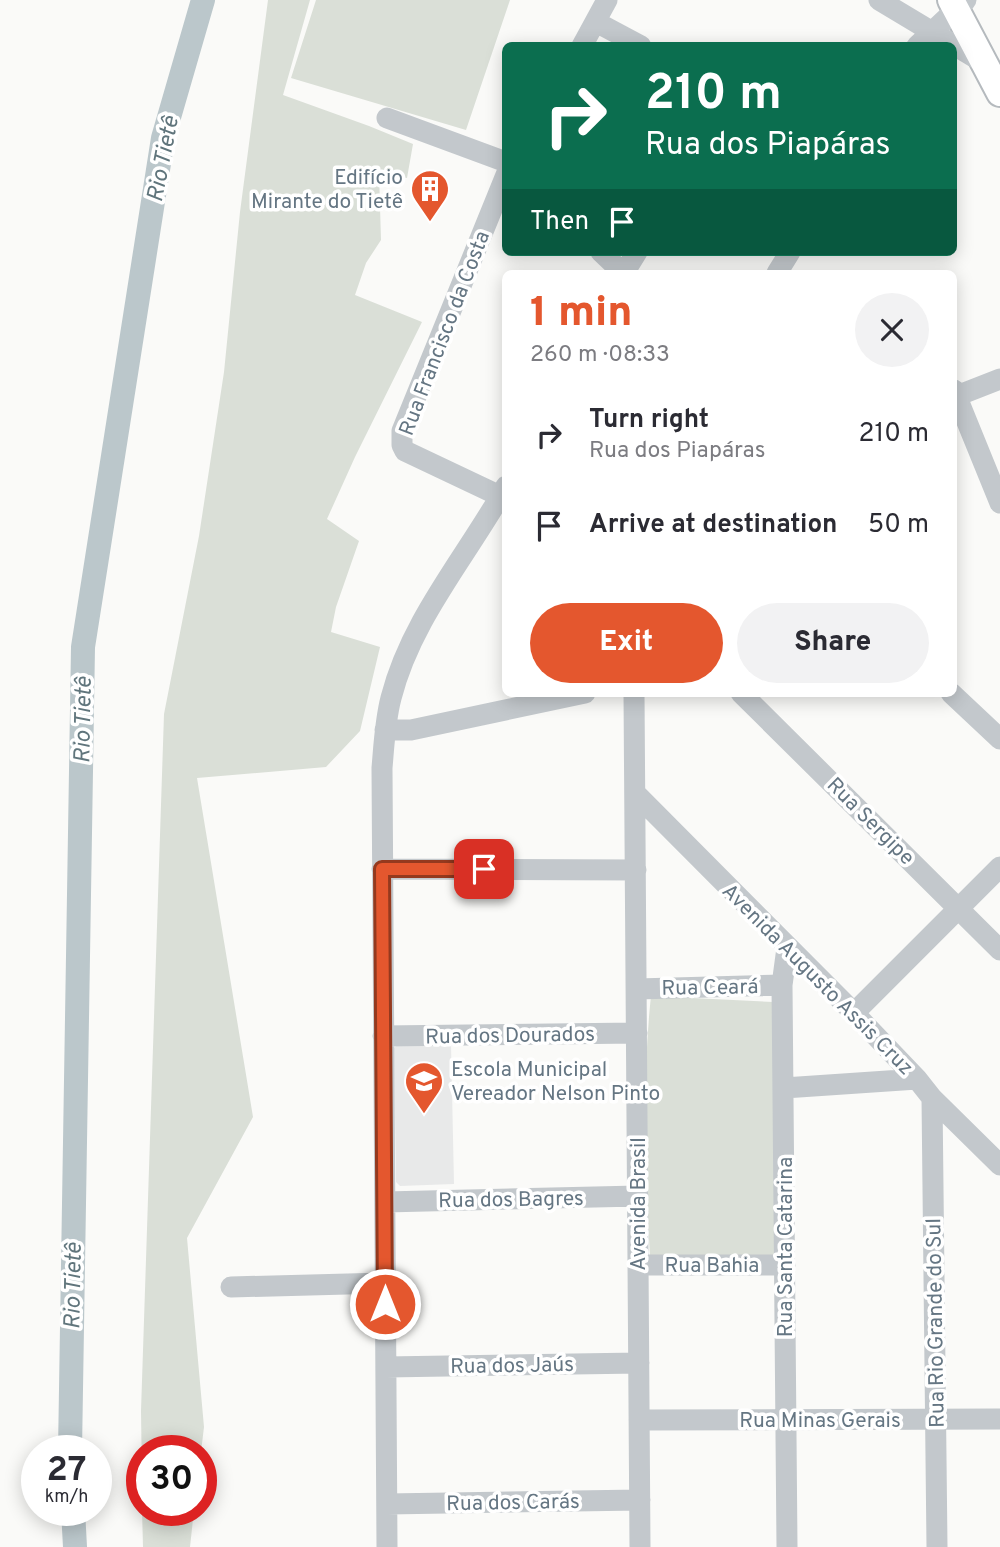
<!DOCTYPE html>
<meta charset="utf-8">
<style>
:root{--surface:#fff;--page:#f2f2f3;--text:#2b2b33;--muted:#7c7c81;--accent:#e4572e}
body{margin:0;font-family:Overpass,sans-serif;background:var(--page);color:var(--text);height:100vh;display:flex;flex-direction:column;font-size:26px;white-space:nowrap}
*{box-sizing:border-box;margin:0}
p{font-size:23px;color:var(--muted)}
.icon{flex:none;width:38px;height:38px;fill:none;stroke:currentColor;stroke-width:2;stroke-linecap:round;stroke-linejoin:round}
.map{position:relative;flex:1;overflow:hidden}
.side{position:absolute;left:502px;top:270px;width:455px;height:427px;display:flex;flex-direction:column;background:var(--surface);border-radius:10px;box-shadow:0 4px 18px #0003}
.side>*{flex:none}
.guide{position:absolute;left:502px;top:42px;width:455px;height:214px;border-radius:10px;box-shadow:0 4px 18px #0003;background:#0b6e4f;color:#fff;overflow:hidden}
.speed{position:absolute;left:21px;top:1435px;display:flex;gap:14px;font-size:35px;font-weight:700;text-align:center}
.speed>*{display:grid;place-content:center;width:91px;height:91px;border-radius:50%;background:var(--surface);box-shadow:0 4px 18px #0003;line-height:1}
.speed small{font-size:18px;font-weight:400}
.speed .limit{border:10px solid #d22;background:#fff;color:#111}
.pin{position:absolute;display:grid;place-items:center;width:60px;height:60px;color:#fff;margin:-30px;border-radius:14px;box-shadow:0 4px 10px #0006}
.me{position:absolute;width:77px;margin:-38px;rotate:0deg;stroke-linejoin:round;filter:drop-shadow(0 0 5px #0008)}
.turn{display:flex;align-items:center;gap:24px;height:147px;padding:0 28px;font-size:32px}
.turn .icon{width:91px;height:91px;stroke-width:2.5}
.turn b{display:block;font-size:49px;line-height:60px}
.then{display:flex;align-items:center;height:66px;padding:0 28px;background:#0003;gap:14px;font-size:26px}
.round{display:grid;place-items:center;flex:none;width:74px;height:74px;border-radius:37px;background:var(--page)}
.summary{display:flex;align-items:center;justify-content:space-between;height:119px;padding:0 28px}
h1{font-size:42px;font-weight:800;line-height:52px;color:var(--accent)}
.action{display:flex;gap:14px;margin-top:auto;padding:14px 28px}
.action a{flex:1;height:80px;border-radius:42px;background:var(--accent);color:#fff;font-size:28px;font-weight:800;line-height:80px;text-align:center}
.action a+a{background:var(--page);color:var(--text)}
ul{padding:0;list-style:none}
li{display:flex;align-items:center;gap:21px;height:91px;padding:0 28px}
li div{flex:1}
li b{display:block;font-size:26px}
li em{font-style:normal}
.map>svg:first-child{display:block}
.built{fill:#e8e9e9}
.green{fill:#dadfd7}
.lines{fill:none;stroke-linecap:round;stroke-linejoin:round}
.river{stroke:#bbc7cb;stroke-width:24}
.major-casing{stroke:#b5babe;stroke-width:30}
.minor{stroke:#c3c8cc;stroke-width:21}
.major{stroke:#fff;stroke-width:26}
.route-casing{stroke:#94391e;stroke-width:18}
.route{stroke:#e4572e;stroke-width:12}
.labels{text-anchor:middle;stroke-width:7;stroke-linejoin:round;paint-order:stroke}
.poi-label{font-size:21px;fill:#657683;stroke:#fff;text-anchor:end}
.street-label{font-size:21px;fill:#657683;stroke:#fff}
.water-label{font-size:23px;font-style:italic;fill:#60757c;stroke:#fff}
</style>
<div class="map">
<svg width="1000" height="1547" viewBox="0 0 1000 1547">
<rect width="100%" height="100%" fill="#fafaf8"/>
<path class="built" d="M398 1044H451L454 1184 400 1186 396 1182 394 1048Z"/>
<path class="green" d="M268 0H310L283 95 369 126 413 144 407 178 379 173 381 240 366 263 355 295 422 322 355 457 327 519 359 541 336 607 331 632 380 647 360 731 326 767 197 778 253 1117 187 1238 204 1427 201 1452 142 1451V1481L141 1411 164 714 199 536 224 372 240 212Z
M316 0H510L466 130 291 78Z
M651 996 773 1002 779 1255H650C645 1173 642 1079 651 996Z
M142 1510H194L190 1547H143Z"/>
<g class="lines">
<path class="river" d="M70 1451 83 647 163 138 203 0
M73 1510 75 1547"/>
<defs>
<path id="major" d="M951 0 1000 93"/>
</defs>
<use href="#major" class="major-casing"/>
<path class="minor" d="M879 0 984 63
M596 22 641 46
M582 46 607 0
M917 46 966 0
M387 118 506 162
M601 252 623 273
M624 273 637 252
M777 273 790 252
M954 390 1000 503
M954 397 1000 379
M500 496 405 451 402 445V431L506 175
M634 693 640 1547
M741 693 1000 950
M951 693 1000 739
M385 730H411L585 693
M636 794 854 1013 917 1079 932 1098 1000 1165
M382 869 636 870
M637 989 782 985
M854 1013 1000 867
M383 1036 637 1033
M784 1088 917 1079
M932 1098 937 1547
M385 1202 638 1196
M638 1265H785
M231 1287 385 1283
M386 1367 639 1363
M639 1420 1000 1419
M387 1504 640 1500
M387 1547 382 768C384 745 385 721 391 698 411 619 467 556 506 486
M787 1547 782 985 787 948"/>
<use href="#major" class="major"/>
</g>
<g class="lines">
<defs>
<path id="route" d="M385 1304 382 869H484"/>
</defs>
<use href="#route" class="route-casing"/>
<use href="#route" class="route"/>
</g>
<defs>
<symbol id="building-pin" viewBox="-11 -11 22 30"><path d="M0 17L-7.5 6A9.5 9.5 0 1 1 7.5 6Z" fill="#e4572e" stroke="#fff"/><path d="M-4-6H4V6H1V3H-1V6H-4ZM-2.5-4.3h1.7v1.8h-1.7ZM.8-4.3h1.7v1.8H.8ZM-2.5-1h1.7V.8h-1.7ZM.8-1h1.7V.8H.8Z" fill="#fff"/></symbol>
<symbol id="school-pin" viewBox="-11 -11 22 30"><path d="M0 17L-7.5 6A9.5 9.5 0 1 1 7.5 6Z" fill="#e4572e" stroke="#fff"/><path d="M0-5L7-2L0 1L-7-2ZM-4 1L0 2.5L4 1V4Q0 6-4 4Z" fill="#fff"/></symbol>
</defs>
<g fill-rule="evenodd">
<use href="#building-pin" x="408" y="167" width="44" height="60"/>
<use href="#school-pin" x="402" y="1059" width="44" height="60"/>
</g>
<g class="labels">
<g class="poi-label">
<text x="403" y="184">Edifício<tspan x="403" dy="24">Mirante do Tietê</tspan></text>
<text x="451" y="1076" text-anchor="start">Escola Municipal<tspan x="451" dy="24">Vereador Nelson Pinto</tspan></text>
</g>
<g class="street-label">
<text transform="translate(444 333) rotate(-69)" y="7">Rua Francisco da Costa</text>
<text transform="translate(871 821) rotate(45)" y="7">Rua Sergipe</text>
<text transform="translate(818 979) rotate(45)" y="7">Avenida Augusto Assis Cruz</text>
<text transform="translate(710 987) rotate(-1)" y="7">Rua Ceará</text>
<text transform="translate(510 1035) rotate(-1)" y="7">Rua dos Dourados</text>
<text transform="translate(511 1199) rotate(-1)" y="7">Rua dos Bagres</text>
<text transform="translate(638 1204) rotate(-90)" y="7">Avenida Brasil</text>
<text transform="translate(785 1247) rotate(-90)" y="7">Rua Santa Catarina</text>
<text x="712" y="1272">Rua Bahia</text>
<text transform="translate(935 1323) rotate(-91)" y="7">Rua Rio Grande do Sul</text>
<text transform="translate(512 1365) rotate(-1)" y="7">Rua dos Jaús</text>
<text x="820" y="1427">Rua Minas Gerais</text>
<text transform="translate(513 1502) rotate(-1)" y="7">Rua dos Carás</text>
</g>
<g class="water-label">
<text transform="translate(162 159) rotate(-79)" y="8">Rio Tietê</text>
<text transform="translate(82 720) rotate(-89)" y="8">Rio Tietê</text>
<text transform="translate(72 1286) rotate(-89)" y="8">Rio Tietê</text>
</g>
</g>
</svg>
<div class="speed"><div>27<small>km/h</small></div><div class="limit">30</div></div>
<div class="pin" style="left:484px;top:869px;background:#d93025"><svg class="icon" aria-label="arrive" viewBox="0 0 24 24"><path d="M6 21V4h12l-3 4 3 4H6"/></svg></div>
<svg class="me" style="left:385px;top:1304px" viewBox="-20 -20 40 40"><circle r="17" fill="#e4572e" stroke="#fff" stroke-width="3"/><path d="M0-11L8 9 0 5-8 9z" fill="#fff"/></svg>
<div class="guide">
<div class="turn"><svg class="icon" aria-label="right" viewBox="0 0 24 24"><path d="M7 20v-9h11M14 6l5 5-5 5"/></svg><div><b>210 m</b>Rua dos Piapáras</div></div>
<div class="then">Then<svg class="icon" aria-label="arrive" viewBox="0 0 24 24"><path d="M6 21V4h12l-3 4 3 4H6"/></svg></div>
</div>
<section class="side">
<div class="summary"><div><h1>1 min</h1><p>260 m · 08:33</p></div><a class="round"><svg class="icon" aria-label="close" viewBox="0 0 24 24"><path d="M6 6l12 12M18 6L6 18"/></svg></a></div>
<ul>
<li><svg class="icon" aria-label="right" viewBox="0 0 24 24"><path d="M7 20v-9h11M14 6l5 5-5 5"/></svg><div><b>Turn right</b><p>Rua dos Piapáras</p></div><em>210 m</em></li>
<li><svg class="icon" aria-label="arrive" viewBox="0 0 24 24"><path d="M6 21V4h12l-3 4 3 4H6"/></svg><div><b>Arrive at destination</b></div><em>50 m</em></li>
</ul>
<div class="action"><a>Exit</a><a>Share</a></div>
</section>
</div>
